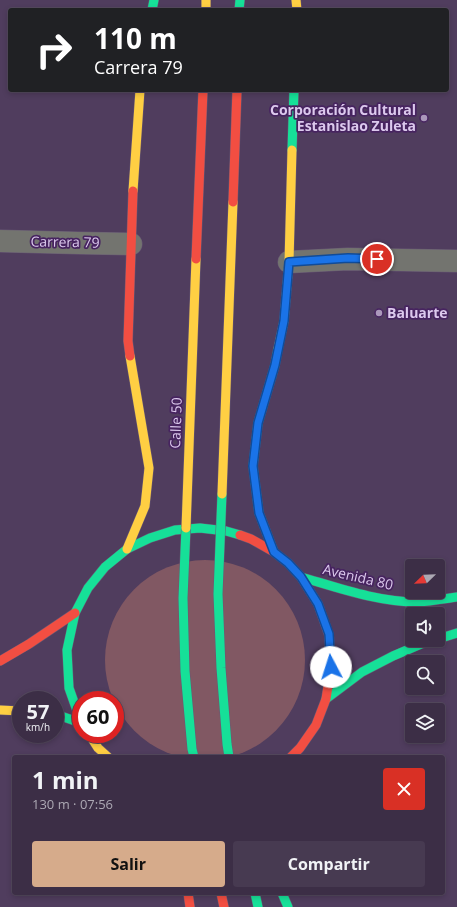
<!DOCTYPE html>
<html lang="es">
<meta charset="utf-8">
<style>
:root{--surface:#3c2e46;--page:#473a51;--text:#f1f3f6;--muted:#aca8b3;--line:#554a5f;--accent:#d6ab8b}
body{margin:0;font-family:"Open Sans",sans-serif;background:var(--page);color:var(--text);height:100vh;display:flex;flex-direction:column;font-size:15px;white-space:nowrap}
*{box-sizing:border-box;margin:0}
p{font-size:13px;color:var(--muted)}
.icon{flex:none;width:22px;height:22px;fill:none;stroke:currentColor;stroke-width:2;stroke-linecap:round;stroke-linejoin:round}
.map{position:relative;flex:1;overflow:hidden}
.panel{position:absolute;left:12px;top:755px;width:433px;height:140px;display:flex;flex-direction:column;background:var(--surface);border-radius:4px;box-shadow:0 2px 6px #0003,0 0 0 1px var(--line)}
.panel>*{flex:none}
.banner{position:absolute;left:8px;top:8px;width:441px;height:84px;border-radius:4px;box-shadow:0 2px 6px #0003,0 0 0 1px var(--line);background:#202124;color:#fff;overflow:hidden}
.needle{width:26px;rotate:247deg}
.buttons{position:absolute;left:405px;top:559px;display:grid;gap:8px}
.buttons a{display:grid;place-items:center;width:40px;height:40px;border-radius:4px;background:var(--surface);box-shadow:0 2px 6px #0003,0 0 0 1px var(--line);font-size:20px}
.speed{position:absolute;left:12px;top:691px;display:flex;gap:8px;font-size:20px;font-weight:700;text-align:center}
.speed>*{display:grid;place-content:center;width:52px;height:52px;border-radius:50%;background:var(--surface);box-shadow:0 2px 6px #0003,0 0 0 1px var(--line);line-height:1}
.speed small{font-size:10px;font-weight:400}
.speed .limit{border:6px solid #d22;background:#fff;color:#111}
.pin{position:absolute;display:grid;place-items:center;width:34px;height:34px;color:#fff;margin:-17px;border:2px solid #fff;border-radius:50%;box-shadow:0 1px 4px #0007}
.me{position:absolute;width:44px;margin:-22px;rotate:355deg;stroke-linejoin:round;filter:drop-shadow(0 0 3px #0008)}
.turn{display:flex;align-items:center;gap:14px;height:84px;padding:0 20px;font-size:18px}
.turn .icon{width:52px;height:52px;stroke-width:2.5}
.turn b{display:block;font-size:28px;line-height:34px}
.round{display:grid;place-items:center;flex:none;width:42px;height:42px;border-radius:4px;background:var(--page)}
.head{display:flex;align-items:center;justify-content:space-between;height:68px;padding:0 20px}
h1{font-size:24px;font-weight:700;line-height:30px}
.button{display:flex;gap:8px;margin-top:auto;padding:8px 20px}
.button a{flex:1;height:46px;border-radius:4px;background:var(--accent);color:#111;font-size:16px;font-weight:700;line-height:46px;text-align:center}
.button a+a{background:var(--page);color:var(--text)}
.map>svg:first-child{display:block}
.green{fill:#815863}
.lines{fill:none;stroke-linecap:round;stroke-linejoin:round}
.street-casing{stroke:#685975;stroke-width:23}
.fast-casing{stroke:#685975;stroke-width:10}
.slow-casing{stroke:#685975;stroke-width:10}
.jam-casing{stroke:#685975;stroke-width:10}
.street{stroke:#73746f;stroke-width:22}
.fast{stroke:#16e098;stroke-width:9}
.slow{stroke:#ffcf43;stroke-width:9}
.jam{stroke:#f24e42;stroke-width:9}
.fast-bridge-casing{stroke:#685975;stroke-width:10;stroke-linecap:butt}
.slow-bridge-casing{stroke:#685975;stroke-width:10;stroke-linecap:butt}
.jam-bridge-casing{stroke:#685975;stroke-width:10;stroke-linecap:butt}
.fast-bridge{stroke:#16e098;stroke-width:9}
.slow-bridge{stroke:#ffcf43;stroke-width:9}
.jam-bridge{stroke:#f24e42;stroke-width:9}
.route-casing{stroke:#114b97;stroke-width:10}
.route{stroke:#1a73e8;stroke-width:7}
.poi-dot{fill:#ab98bb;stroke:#472460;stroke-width:1.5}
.labels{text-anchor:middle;stroke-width:3.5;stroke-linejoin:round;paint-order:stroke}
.poi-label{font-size:14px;font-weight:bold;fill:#dcc9ed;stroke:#472460;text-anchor:end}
.street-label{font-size:14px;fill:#dcc9ed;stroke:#472460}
</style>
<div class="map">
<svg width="457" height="907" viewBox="0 0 457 907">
<rect width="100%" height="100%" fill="#503d5e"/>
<path class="green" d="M105 660a100 100 0 1 1 200 0a100 100 0 1 1-200 0Z"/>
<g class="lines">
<defs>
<path id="street" d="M0 241 78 243 131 244
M289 262 348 259 457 261"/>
<path id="fast" d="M152 10 154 0
M239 10 240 0
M292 150 294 90
M274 552 259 513 253 466 258 423 275 365 278 349
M301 577C339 588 378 602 418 602 431 601 443 599 457 597
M438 639 457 633
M326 699 362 672 393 656 421 644 435 640
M55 714 81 723
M81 722 69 688 67 650 75 613 88 588 105 567 127 549 150 538 175 530 200 528 226 531 240 535
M255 893 258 907
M282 893 288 907"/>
<path id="slow" d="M206 0V10
M296 0 297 10
M133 191 140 90
M278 349 284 321 289 262 292 150
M127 549 145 506 149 468 130 356
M0 710 21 711
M89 734 98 748 108 757"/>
<path id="jam" d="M130 356 128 341 133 191
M240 535 251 539 274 552 288 563 301 577 318 604 329 635 331 667 326 699 316 725 300 748 291 757
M0 661 29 644 75 613
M188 893 190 907
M221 893 224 907"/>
</defs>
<use href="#street" class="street-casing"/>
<use href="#fast" class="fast-casing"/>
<use href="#slow" class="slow-casing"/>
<use href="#jam" class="jam-casing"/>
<use href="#street" class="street"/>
<use href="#fast" class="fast"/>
<use href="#slow" class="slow"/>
<use href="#jam" class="jam"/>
<defs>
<path id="fast-bridge" d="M222 494 218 594 221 668 227 744 229 757
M186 528 183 598 185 671 192 749 194 757"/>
<path id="slow-bridge" d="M222 494 233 202
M186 528 196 259"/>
<path id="jam-bridge" d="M233 202 237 90
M196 259 203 90"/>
</defs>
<use href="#fast-bridge" class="fast-bridge-casing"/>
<use href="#slow-bridge" class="slow-bridge-casing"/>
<use href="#jam-bridge" class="jam-bridge-casing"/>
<use href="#fast-bridge" class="fast-bridge"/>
<use href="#slow-bridge" class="slow-bridge"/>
<use href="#jam-bridge" class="jam-bridge"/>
</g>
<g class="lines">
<defs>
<path id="route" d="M331 667 329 634 318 604 301 577 288 563 274 552 259 513 253 466 258 423 275 365 284 321 289 262 348 258 377 259"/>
</defs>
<use href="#route" class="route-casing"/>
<use href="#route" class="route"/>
</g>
<g class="poi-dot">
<circle cx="424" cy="118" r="4"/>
<circle cx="379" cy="313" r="4"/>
</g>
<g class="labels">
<g class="poi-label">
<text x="416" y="115">Corporación Cultural<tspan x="416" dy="16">Estanislao Zuleta</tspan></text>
<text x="387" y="318" text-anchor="start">Baluarte</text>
</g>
<g class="street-label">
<text transform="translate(65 242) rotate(1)" y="5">Carrera 79</text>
<text transform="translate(176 423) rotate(-88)" y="5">Calle 50</text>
<text transform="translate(358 577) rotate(13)" y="5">Avenida 80</text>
</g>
</g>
</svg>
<div class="buttons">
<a><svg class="needle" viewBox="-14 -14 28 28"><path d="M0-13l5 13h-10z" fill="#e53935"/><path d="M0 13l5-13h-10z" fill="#aca8b3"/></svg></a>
<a><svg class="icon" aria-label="sound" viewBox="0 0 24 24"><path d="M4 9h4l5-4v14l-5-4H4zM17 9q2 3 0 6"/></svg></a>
<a><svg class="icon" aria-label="search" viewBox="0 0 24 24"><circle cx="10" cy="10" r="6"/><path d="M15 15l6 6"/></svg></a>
<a><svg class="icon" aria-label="layers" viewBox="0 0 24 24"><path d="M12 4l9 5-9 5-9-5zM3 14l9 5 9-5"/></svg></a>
</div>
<div class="speed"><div>57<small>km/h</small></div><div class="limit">60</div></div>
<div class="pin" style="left:377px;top:259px;background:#d93025"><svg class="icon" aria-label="arrive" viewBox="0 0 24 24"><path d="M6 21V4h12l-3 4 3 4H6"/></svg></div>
<svg class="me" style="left:331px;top:667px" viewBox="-20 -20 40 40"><circle r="19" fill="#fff"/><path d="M0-13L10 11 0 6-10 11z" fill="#1a73e8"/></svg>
<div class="banner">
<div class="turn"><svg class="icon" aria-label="right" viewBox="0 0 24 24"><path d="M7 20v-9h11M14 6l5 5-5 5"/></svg><div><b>110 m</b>Carrera 79</div></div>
</div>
<section class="panel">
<div class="head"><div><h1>1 min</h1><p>130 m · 07:56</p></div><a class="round" style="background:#d93025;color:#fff"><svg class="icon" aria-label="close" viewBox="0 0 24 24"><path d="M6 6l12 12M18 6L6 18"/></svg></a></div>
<div class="button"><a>Salir</a><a>Compartir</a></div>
</section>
</div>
